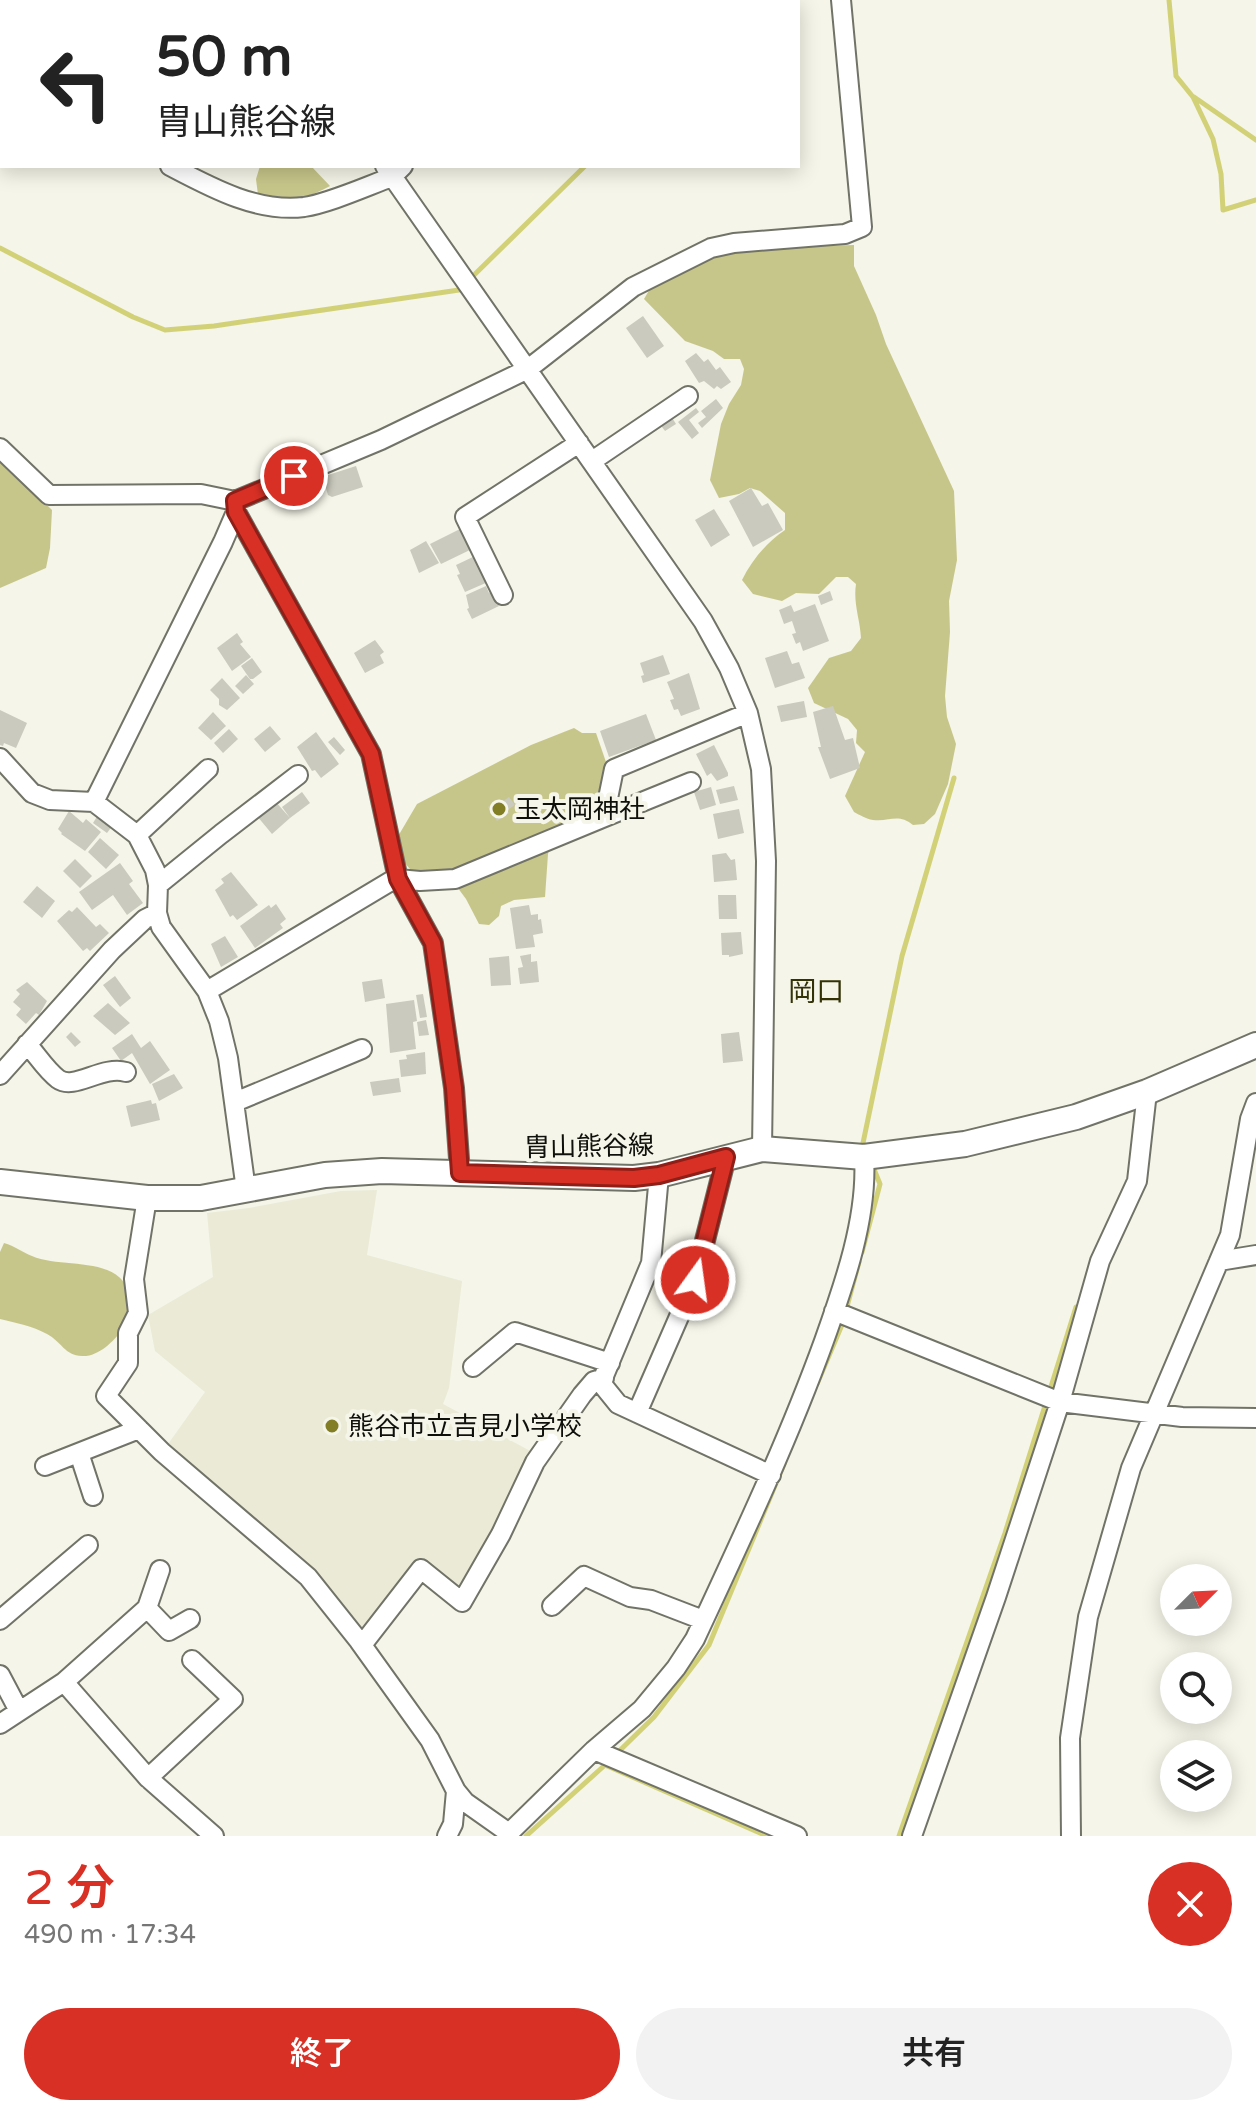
<!DOCTYPE html>
<html lang="ja">
<meta charset="utf-8">
<style>
:root{--surface:#fff;--page:#f2f2f2;--text:#222;--muted:#767676;--accent:#d93025}
body{margin:0;font-family:"Varela Round","Noto Sans JP",sans-serif;background:var(--page);color:var(--text);height:100vh;display:flex;flex-direction:column;font-size:30px;white-space:nowrap}
*{box-sizing:border-box;margin:0}
p{font-size:26px;color:var(--muted)}
.icon{flex:none;width:44px;height:44px;fill:none;stroke:currentColor;stroke-width:2;stroke-linecap:round;stroke-linejoin:round}
.map{position:relative;height:1836px;overflow:hidden}
.drawer{display:flex;flex-direction:column;background:var(--surface);flex:1}
.drawer>*{flex:none}
.top-card{position:absolute;left:0px;top:0px;width:800px;height:168px;box-shadow:0 4px 20px #0003;background:#fff;color:var(--text);overflow:hidden}
.needle{width:52px;rotate:66deg}
.tools{position:absolute;left:1160px;top:1564px;display:grid;gap:16px}
.tools a{display:grid;place-items:center;width:72px;height:72px;border-radius:50%;background:var(--surface);box-shadow:0 4px 20px #0003;font-size:40px}
.pin{position:absolute;display:grid;place-items:center;width:68px;height:68px;color:#fff;margin:-34px;border:4px solid #fff;border-radius:50%;box-shadow:0 2px 8px #0007}
.me{position:absolute;width:88px;margin:-44px;rotate:14deg;stroke-linejoin:round;filter:drop-shadow(0 0 6px #0008)}
.turn{display:flex;align-items:center;gap:28px;height:168px;padding:0 24px;font-size:36px}
.turn .icon{width:104px;height:104px;stroke-width:2.5}
.turn b{display:block;font-size:56px;line-height:68px}
.round{display:grid;place-items:center;flex:none;width:84px;height:84px;border-radius:42px;background:var(--page)}
.head{display:flex;align-items:center;justify-content:space-between;height:136px;padding:0 24px}
h1{font-size:48px;font-weight:600;line-height:60px;color:var(--accent)}
.primary-button{display:flex;gap:16px;margin-top:auto;padding:16px 24px}
.primary-button a{flex:1;height:92px;border-radius:48px;background:var(--accent);color:#fff;font-size:32px;font-weight:600;line-height:92px;text-align:center}
.primary-button a+a{background:var(--page);color:var(--text)}
.map>svg:first-child{display:block}
.built{fill:#eaead6}
.green{fill:#c7c68a}
.lines{fill:none;stroke-linecap:round;stroke-linejoin:round}
.stream{stroke:#d2d178;stroke-width:5}
.building{fill:#cacabe}
.minor-casing{stroke:#727368;stroke-width:22}
.major-casing{stroke:#727368;stroke-width:28}
.minor{stroke:#fff;stroke-width:18}
.major{stroke:#fff;stroke-width:24}
.route-casing{stroke:#8d1f18;stroke-width:20}
.route{stroke:#d93025;stroke-width:14}
.poi-dot{fill:#817e26;stroke:#f5f5e9;stroke-width:3}
.labels{text-anchor:middle;stroke-width:8;stroke-linejoin:round;paint-order:stroke}
.poi-label{font-size:26px;fill:#0f0f0b;stroke:#f5f5e9;text-anchor:start}
.street-label{font-size:26px;fill:#0f0f0b;stroke:#f5f5e9}
.neighbourhood-label{font-size:28px;fill:#343308;stroke:#f5f5e9}
</style>
<div class="map">
<svg width="1256" height="1836" viewBox="0 0 1256 1836">
<rect width="100%" height="100%" fill="#f5f5e9"/>
<path class="built" d="M377 1190 367 1255 462 1281 449 1388 443 1404 534 1453 457 1591 419 1562 362 1627 317 1574 166 1447 205 1392 155 1351 148 1315 213 1277 207 1213 249 1208 341 1191Z"/>
<path class="green" d="M260 166H311L330 186C303 200 288 204 258 195L256 179Z
M854 245V266L876 315 886 344 954 491 957 560 949 601 950 632 945 696 947 717 956 744 948 784 935 814 924 824 913 825C898 813 890 822 873 820 866 819 860 815 854 812L845 796 865 752 856 743 857 730 848 719 814 703 808 688 829 658 851 651 861 638C860 619 853 603 856 584L848 577H836L819 594 796 593 782 601 753 594 742 580C752 560 766 543 785 530V513L760 491 750 488 739 494 719 498 710 480 721 424 729 404 741 385 744 369 740 359H724L713 351 685 341 644 299 651 287 717 256 775 247Z
M0 459 52 510 50 548 46 568 0 588Z
M574 728 582 733H596L607 765 597 811 553 834 548 854 545 897 514 900 501 906 499 916 489 925 479 924 466 899 446 872 423 871 414 874 400 857 397 838 417 804 531 745Z
M4 1243C15 1246 22 1252 32 1256 64 1270 125 1253 131 1301 132 1312 129 1321 122 1330 113 1342 98 1357 82 1356 65 1356 61 1341 47 1334 32 1326 17 1323 0 1319V1252Z"/>
<g class="lines">
<path class="stream" d="M1169 0 1176 76 1193 97 1213 139 1221 174 1223 210 1256 200
M751 2 753 0
M1194 97 1256 140
M0 248 133 317 165 330 214 326 459 290 463 286
M470 279 585 166
M866 1149 863 1143 902 956 954 778
M862 1252 880 1184 871 1162
M846 1310 859 1262
M817 1384 844 1320
M605 1765 767 1836
M526 1836 605 1765 654 1717 709 1645 784 1464
M899 1836 1005 1533 1076 1307"/>
</g>
<path class="building" d="M643 316 664 346 647 358 626 328Z
M696 353 704 362 708 359 716 370 720 367 731 382 721 389 717 386 714 389 704 381 699 383 685 361Z
M716 399 723 408 702 428 698 423 706 417 701 411Z
M696 408 699 412 689 420 699 433 692 439 678 422Z
M671 416 676 424 665 431 659 423Z
M356 466 363 487 332 497 328 495 323 479 326 478 325 476Z
M751 488 762 506 768 503 783 530 753 547 729 501Z
M714 509 730 535 711 547 695 520Z
M464 527 474 548 441 564 430 544Z
M426 541 439 563 419 573 410 550Z
M475 556 488 582 465 592 457 575 460 574 456 565Z
M486 586 489 593 492 591 499 606 472 619 467 609 469 608 466 595Z
M830 591 833 600 821 605 818 596Z
M815 604 829 641 803 651 800 642 796 644 792 634 796 633 792 621 784 624 779 610 791 605 794 612Z
M237 633 243 642 240 644 251 657 232 671 217 648Z
M375 640 384 652 380 655 384 663 365 673 354 653Z
M787 651 792 664 799 662 805 678 775 688 765 658Z
M663 655 670 674 643 683 641 676 644 675 640 663Z
M252 658 262 672 253 679H250L241 666Z
M689 673 700 709 681 716 678 709 674 710 670 700 674 699 667 682Z
M246 675 254 684 243 694 235 686Z
M222 678 240 698 227 710 219 705V699L210 690Z
M804 701 807 717 781 722 777 706Z
M833 706 845 740 853 738 860 768 830 779 818 747H821L813 712Z
M0 710 27 723 16 748 4 743 3 746 0 745Z
M213 712 226 726 211 740 198 728Z
M646 714 656 740 609 757 600 731Z
M270 726 281 739 265 752 254 739Z
M229 729 238 739 223 753 214 743Z
M316 732 339 764 321 778 315 770 312 771 297 747Z
M334 737 345 750 340 755 328 742Z
M714 745 728 773V776L717 781 711 773 707 776 696 754Z
M734 786 738 800 720 804 716 790Z
M711 787 716 805 700 810 694 792Z
M302 792 310 803 290 818 282 807Z
M509 797 515 805 507 810 509 813 497 821 488 807 500 799 502 802Z
M275 801 290 818 272 834 257 816Z
M739 809 744 833 718 839 713 814Z
M69 811 83 823 86 819 101 832 85 851 61 834 62 833 58 829Z
M98 815 113 825 107 833 93 823Z
M100 838 119 855 106 869 88 852Z
M726 853 731 860 735 859 737 880 714 882 712 855Z
M75 859 92 876 80 888 63 871Z
M120 863 133 881 129 884 143 903 127 915 113 895 92 910 79 892Z
M231 872 258 905 237 920 233 915 230 917 215 890 224 883 221 879Z
M37 886 55 901 42 918 23 902Z
M718 895H736L737 919H719Z
M276 904 286 919 280 924 283 928 255 948 240 926 269 905 271 908Z
M529 905 531 915 538 914V920L541 919 543 933 533 935 535 947 516 949 510 908Z
M77 907 96 927 100 924 109 933 90 951 87 948 83 951 57 921 69 910 72 912Z
M741 932 743 954 729 957V955H722L721 933Z
M225 936 238 957 221 967 211 944Z
M531 954V962L537 961 539 982 520 984 518 968 523 967 520 956Z
M509 956 511 985 491 986 489 958Z
M115 976 131 998 120 1007 103 985Z
M382 979 385 998 365 1002 362 982Z
M27 982 47 1001 39 1015 36 1013 26 1024 16 1015 21 1009 13 1002 20 994 16 990Z
M423 994 427 1017 420 1018 416 995Z
M414 1000 417 1021 413 1022 416 1049 390 1053 386 1004Z
M108 1003 130 1023 115 1035 93 1016Z
M426 1020 429 1035 419 1036 417 1022Z
M71 1032 81 1042 75 1047 66 1037Z
M739 1032 743 1061 723 1063 721 1034Z
M132 1034 141 1048 150 1041 170 1070 150 1084 132 1053 121 1061 112 1048Z
M425 1052 426 1074 401 1077 399 1060 407 1059 406 1055Z
M174 1074 183 1088 159 1101 152 1084Z
M399 1078 401 1092 373 1096 370 1082Z
M151 1100 152 1104 156 1103 160 1120 131 1127 126 1106Z"/>
<g class="lines">
<defs>
<path id="minor" d="M271 0 273 2
M566 2 568 0
M0 73 2 74
M170 166C210 187 257 213 304 207 330 203 367 186 392 177L403 166
M385 166 703 621 729 668 748 713 761 769 766 861 762 1149
M0 448 49 495 201 494 235 501 381 440 528 369 633 287 711 248 734 243 845 234 862 227 841 0
M592 461 688 396
M236 512 371 754 398 879 433 943 454 1088 460 1173
M503 595 465 517 579 443
M0 758 32 793 50 800 94 802 137 835 155 870 158 885 157 913 161 927 207 991 219 1021 228 1058 246 1190
M94 802 223 542 236 512 235 504
M600 819 691 782
M137 835 208 769
M158 885 221 834 298 775
M207 991 391 881 398 879 420 881 455 879 600 819 606 808 614 769 748 713
M27 1044C37 1055 46 1070 58 1079 74 1091 102 1065 126 1072
M0 1075 112 950 145 919 157 913
M235 1102 362 1049
M659 1175 651 1263 601 1383 618 1404 771 1475
M147 1198 134 1279 138 1313 128 1333V1363L106 1396 162 1452 308 1577 359 1641 430 1740 456 1791 465 1802 509 1833
M1219 1261 1256 1255
M834 1311 1060 1402 1182 1417 1256 1418
M473 1367 515 1332 610 1363
M637 1413 695 1280 726 1157
M79 1453 93 1496
M45 1466 139 1429
M552 1606 584 1576 630 1597 651 1600 703 1620
M147 1608 169 1631 190 1619
M0 1620 88 1545
M362 1645 421 1569 462 1602 501 1534 535 1462 582 1395 594 1381 604 1378
M0 1675 19 1711
M64 1682 147 1608 160 1570
M0 1724 64 1682 148 1778 214 1836
M594 1750 797 1836
M148 1778 233 1699 192 1660
M447 1836 453 1824 456 1791
M506 1836 594 1750 642 1709 676 1668 695 1639C741 1540 787 1443 824 1341 844 1285 868 1217 864 1157
M912 1836 996 1597 1060 1402 1100 1261 1137 1181 1147 1092
M1071 1836 1070 1738 1088 1617 1131 1468 1230 1235 1250 1119 1256 1103"/>
<path id="major" d="M0 1182 147 1198H201L325 1175 382 1171 634 1178 659 1175 762 1149 864 1157 965 1144 1076 1117 1147 1092 1256 1045"/>
</defs>
<use href="#minor" class="minor-casing"/>
<use href="#major" class="major-casing"/>
<use href="#minor" class="minor"/>
<use href="#major" class="major"/>
</g>
<g class="lines">
<defs>
<path id="route" d="M294 476 235 501 236 512 371 754 398 879 433 943 454 1088 460 1173 634 1178 659 1175 726 1157 695 1280"/>
</defs>
<use href="#route" class="route-casing"/>
<use href="#route" class="route"/>
</g>
<g class="poi-dot">
<circle cx="499" cy="809" r="8"/>
<circle cx="332" cy="1426" r="8"/>
</g>
<g class="labels">
<g class="poi-label">
<text x="515" y="818">玉太岡神社</text>
<text x="348" y="1435">熊谷市立吉見小学校</text>
</g>
<g class="street-label">
<text transform="translate(589 1146) rotate(-1)" y="9">胄山熊谷線</text>
</g>
<g class="neighbourhood-label">
<text x="816" y="1001">岡口</text>
</g>
</g>
</svg>
<div class="tools">
<a><svg class="needle" viewBox="-14 -14 28 28"><path d="M0-13l5 13h-10z" fill="#e53935"/><path d="M0 13l5-13h-10z" fill="#767676"/></svg></a>
<a><svg class="icon" aria-label="search" viewBox="0 0 24 24"><circle cx="10" cy="10" r="6"/><path d="M15 15l6 6"/></svg></a>
<a><svg class="icon" aria-label="layers" viewBox="0 0 24 24"><path d="M12 4l9 5-9 5-9-5zM3 14l9 5 9-5"/></svg></a>
</div>
<div class="pin" style="left:294px;top:476px;background:#d93025"><svg class="icon" aria-label="arrive" viewBox="0 0 24 24"><path d="M6 21V4h12l-3 4 3 4H6"/></svg></div>
<svg class="me" style="left:695px;top:1280px" viewBox="-20 -20 40 40"><circle r="17" fill="#d93025" stroke="#fff" stroke-width="3"/><path d="M0-11L8 9 0 5-8 9z" fill="#fff"/></svg>
<div class="top-card">
<div class="turn"><svg class="icon" aria-label="left" viewBox="0 0 24 24"><path d="M17 20v-9H6M10 6l-5 5 5 5"/></svg><div><b>50 m</b>胄山熊谷線</div></div>
</div>
</div>
<section class="drawer">
<div class="head"><div><h1>2 分</h1><p>490 m · 17:34</p></div><a class="round" style="background:#d93025;color:#fff"><svg class="icon" aria-label="close" viewBox="0 0 24 24"><path d="M6 6l12 12M18 6L6 18"/></svg></a></div>
<div class="primary-button"><a>終了</a><a>共有</a></div>
</section>
